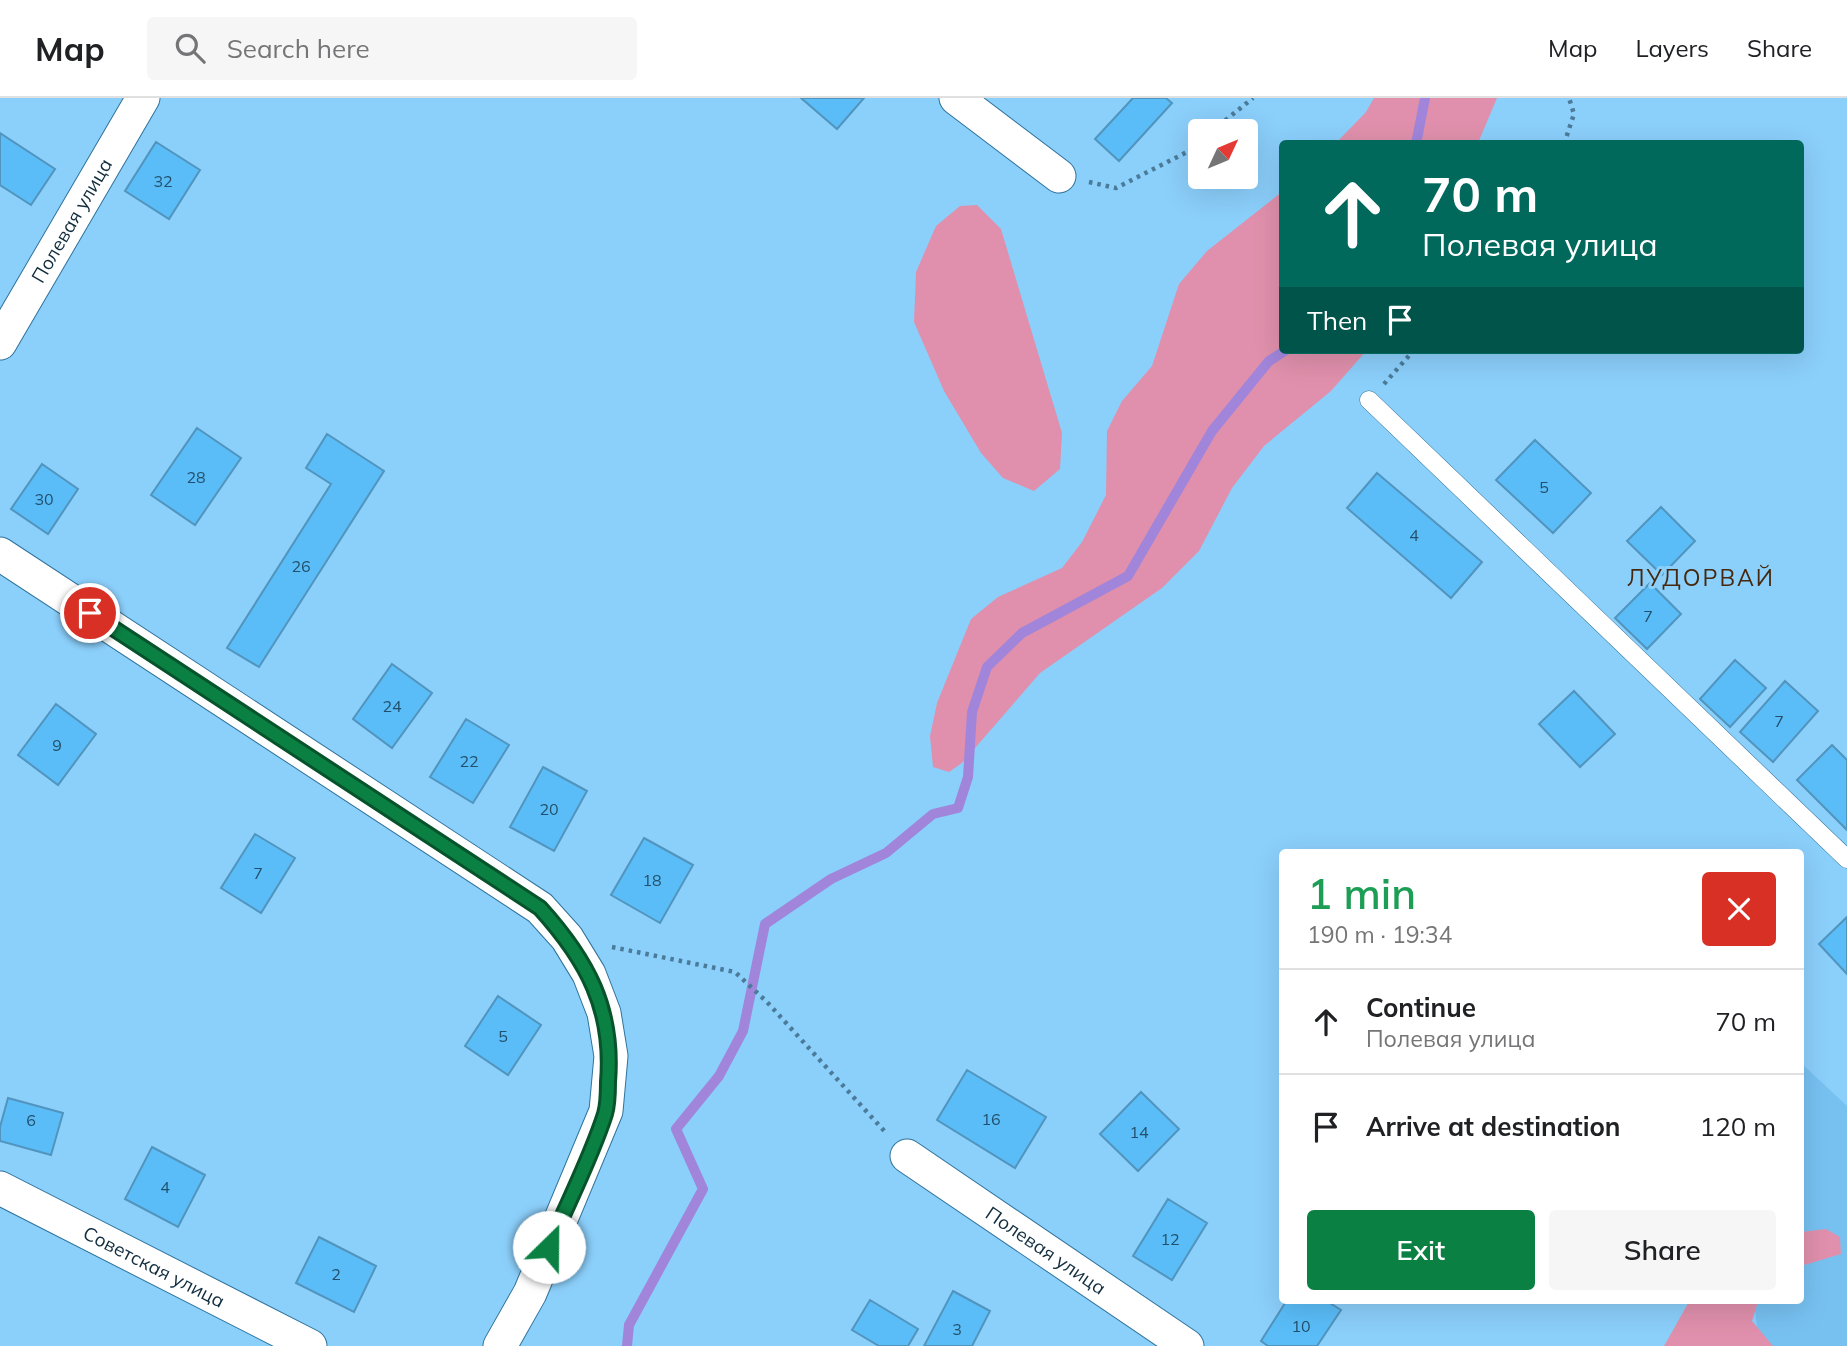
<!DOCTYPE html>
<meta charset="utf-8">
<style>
:root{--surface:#fff;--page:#f6f6f6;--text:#202124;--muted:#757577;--line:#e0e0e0;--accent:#0b8043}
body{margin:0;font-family:Mulish,sans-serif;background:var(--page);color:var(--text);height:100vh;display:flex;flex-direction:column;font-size:26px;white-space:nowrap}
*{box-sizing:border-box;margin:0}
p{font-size:23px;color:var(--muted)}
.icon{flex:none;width:38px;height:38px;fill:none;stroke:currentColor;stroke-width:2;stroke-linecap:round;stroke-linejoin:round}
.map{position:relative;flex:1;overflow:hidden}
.side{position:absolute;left:1279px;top:751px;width:525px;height:455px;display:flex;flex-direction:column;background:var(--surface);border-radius:7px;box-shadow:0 7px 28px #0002}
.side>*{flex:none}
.banner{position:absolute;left:1279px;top:42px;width:525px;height:214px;border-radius:7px;box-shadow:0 7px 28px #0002;background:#00695c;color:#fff;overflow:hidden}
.needle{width:46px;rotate:46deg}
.tools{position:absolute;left:1188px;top:21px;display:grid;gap:14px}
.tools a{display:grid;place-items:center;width:70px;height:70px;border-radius:7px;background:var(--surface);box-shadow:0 7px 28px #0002;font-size:35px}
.pin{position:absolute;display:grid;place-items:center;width:60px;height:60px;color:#fff;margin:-30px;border:4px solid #fff;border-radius:50%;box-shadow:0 2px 7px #0007}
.me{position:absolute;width:77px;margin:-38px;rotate:23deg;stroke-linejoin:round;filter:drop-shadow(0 0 5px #0008)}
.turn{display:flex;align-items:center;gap:24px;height:147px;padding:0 28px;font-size:32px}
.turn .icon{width:91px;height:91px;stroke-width:2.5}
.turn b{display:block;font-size:49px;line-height:60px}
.then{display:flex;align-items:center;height:66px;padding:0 28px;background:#0003;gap:14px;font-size:26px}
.round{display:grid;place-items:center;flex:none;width:74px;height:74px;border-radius:7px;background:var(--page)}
.overview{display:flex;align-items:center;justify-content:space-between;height:119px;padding:0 28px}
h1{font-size:42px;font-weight:600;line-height:52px;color:#1e9e55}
.button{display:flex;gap:14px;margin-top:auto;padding:14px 28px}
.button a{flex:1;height:80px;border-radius:7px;background:var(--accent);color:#fff;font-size:28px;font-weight:600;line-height:80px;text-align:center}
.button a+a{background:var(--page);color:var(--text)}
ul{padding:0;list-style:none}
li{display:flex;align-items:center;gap:21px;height:105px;padding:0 28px;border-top:2px solid var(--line)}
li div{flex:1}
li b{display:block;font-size:26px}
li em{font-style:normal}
header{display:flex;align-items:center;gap:42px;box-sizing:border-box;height:98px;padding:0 35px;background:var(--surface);border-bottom:2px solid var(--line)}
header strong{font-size:33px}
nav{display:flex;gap:38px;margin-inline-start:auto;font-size:24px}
.search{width:490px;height:63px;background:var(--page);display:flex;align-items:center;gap:18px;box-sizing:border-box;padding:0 24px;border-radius:7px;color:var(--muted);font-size:26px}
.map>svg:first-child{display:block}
.built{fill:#77c1f1}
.green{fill:#e090ac}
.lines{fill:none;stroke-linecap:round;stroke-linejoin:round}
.stream{stroke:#a085da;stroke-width:10}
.building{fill:#5abdf8;stroke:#5194bd;stroke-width:2}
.service-casing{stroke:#2f739b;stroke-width:19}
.minor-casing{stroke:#2f739b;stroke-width:35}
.path{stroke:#4b7b99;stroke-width:4.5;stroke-dasharray:3.5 5;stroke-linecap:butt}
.service{stroke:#fff;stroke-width:18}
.minor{stroke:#fff;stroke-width:33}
.route-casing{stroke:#07532c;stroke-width:18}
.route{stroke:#0b8043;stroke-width:12}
.labels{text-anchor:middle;stroke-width:6;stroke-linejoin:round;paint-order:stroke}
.number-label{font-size:16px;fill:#22506c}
.street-label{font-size:19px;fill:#102c3d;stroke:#8bcffb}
.quarter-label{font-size:23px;letter-spacing:2px;fill:#47280e;stroke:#8bcffb}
</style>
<header>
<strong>Map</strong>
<div class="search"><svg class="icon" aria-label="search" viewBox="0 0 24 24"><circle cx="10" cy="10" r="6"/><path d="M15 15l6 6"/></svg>Search here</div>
<nav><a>Map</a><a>Layers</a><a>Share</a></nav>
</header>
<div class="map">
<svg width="1847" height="1248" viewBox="0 0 1847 1248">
<rect width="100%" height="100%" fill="#8bcffb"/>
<path class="built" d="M1801 965 1847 1008V1248H1759L1754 1202H1801Z"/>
<path class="green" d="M1374 0H1497L1478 45H1336L1366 14Z
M1283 93V252H1367L1331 293 1264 348 1232 390 1199 453 1162 490 1040 575 962 665 949 674 933 669 930 638 937 605 971 521 998 499 1062 470 1082 444 1106 397 1107 333 1122 303 1152 268 1179 186 1207 153Z
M977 107 1001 131 1062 335 1060 371 1034 393 1003 380 981 355 944 293 914 224 916 174 936 128 960 108Z
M1826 1131 1840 1139 1841 1156 1801 1168V1134Z
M1690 1202H1761L1757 1207 1752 1223 1773 1248H1664Z"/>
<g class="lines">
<path class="stream" d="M1416 46 1425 0
M627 1248 629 1227 703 1091 676 1031 719 978 743 933 765 826 831 781 886 755 933 716 958 710 968 679 972 614 987 569 1022 535 1128 478 1212 333 1269 263 1286 252"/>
</g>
<path class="building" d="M801 0H864L837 31Z
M1133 0H1166L1172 5 1119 63 1095 41Z
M0 35 55 71 31 107 0 87Z
M156 44 200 72 169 121 125 93Z
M197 330 241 360 195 427 151 397Z
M327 336 384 373 259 569 227 550 331 386 306 370Z
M1535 342 1591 395 1553 435 1496 382Z
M42 366 78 391 48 436 11 411Z
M1377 375 1482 464 1451 500 1347 410Z
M1661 409 1695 443 1662 477 1627 443Z
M1650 485 1681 516 1647 551 1615 520Z
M1735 562 1766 590 1730 629 1700 601Z
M392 566 432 595 392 650 353 621Z
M1785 583 1818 613 1773 664 1740 634Z
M1574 593 1615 636 1580 669 1539 626Z
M56 606 96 636 58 687 18 657Z
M466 621 509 647 473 705 430 679Z
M1832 647 1847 662V732L1797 682Z
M543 669 587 693 554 753 510 729Z
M255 736 295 760 261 815 221 790Z
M644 740 693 767 660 825 611 797Z
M1847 819V876L1819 846Z
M498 898 541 927 508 977 465 948Z
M967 972 1046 1019 1015 1070 937 1022Z
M1141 994 1179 1031 1138 1073 1100 1036Z
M8 1000 63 1015 51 1057 0 1043V1029Z
M152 1049 205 1077 178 1129 125 1101Z
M1168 1101 1207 1125 1172 1182 1133 1158Z
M319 1139 376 1168 354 1214 296 1185Z
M953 1193 990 1213 972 1248H924Z
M870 1202 918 1231 908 1248H879L852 1232Z
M1287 1202H1325L1341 1212 1317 1248H1268L1261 1243Z"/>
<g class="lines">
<defs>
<path id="service" d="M1369 302 1847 761"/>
<g id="minor">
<path d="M956 0 1059 78"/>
<path id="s1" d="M0 245 143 0"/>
<path d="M0 456 540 810 567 840 589 876 604 915 611 958 606 1013 530 1195 500 1248"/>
<path id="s2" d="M907 1058 1187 1248"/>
<path id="s3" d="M0 1090 310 1248"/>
</g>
</defs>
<use href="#service" class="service-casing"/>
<use href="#minor" class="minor-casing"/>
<path class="path" d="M1212 33 1253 0
M1564 46 1574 16 1569 0
M1089 84 1116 90 1187 54 1200 42
M1384 286 1414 252
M612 849 735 874 767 904 887 1036"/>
<use href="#service" class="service"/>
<use href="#minor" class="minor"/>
</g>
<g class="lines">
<defs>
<path id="route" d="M90 515 540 810C587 862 614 911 608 984 608 994 608 1006 605 1016 591 1060 567 1106 549 1149"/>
</defs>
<use href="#route" class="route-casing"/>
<use href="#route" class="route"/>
</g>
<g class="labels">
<g class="number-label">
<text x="163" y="89">32</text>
<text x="196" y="385">28</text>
<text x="1544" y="395">5</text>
<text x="44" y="407">30</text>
<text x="1414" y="443">4</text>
<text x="301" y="474">26</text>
<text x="1648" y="524">7</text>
<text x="392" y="614">24</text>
<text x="1779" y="629">7</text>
<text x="57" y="653">9</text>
<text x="469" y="669">22</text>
<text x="549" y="717">20</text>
<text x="258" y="781">7</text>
<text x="652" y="788">18</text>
<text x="503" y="944">5</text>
<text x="991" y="1027">16</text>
<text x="31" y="1028">6</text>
<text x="1139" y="1040">14</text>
<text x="165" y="1095">4</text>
<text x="1170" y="1147">12</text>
<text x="336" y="1182">2</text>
<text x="1301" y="1234">10</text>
<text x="957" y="1237">3</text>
</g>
<g class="street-label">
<text dy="7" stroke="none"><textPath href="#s1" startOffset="142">Полевая улица</textPath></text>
<text dy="7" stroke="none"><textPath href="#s2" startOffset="168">Полевая улица</textPath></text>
<text dy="7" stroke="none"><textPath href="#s3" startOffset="173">Советская улица</textPath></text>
</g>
<g class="quarter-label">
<text x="1701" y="488">ЛУДОРВАЙ</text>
</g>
</g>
</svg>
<div class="tools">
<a><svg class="needle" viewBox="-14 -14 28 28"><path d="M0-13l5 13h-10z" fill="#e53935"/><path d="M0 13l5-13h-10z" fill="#757577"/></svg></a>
</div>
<div class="pin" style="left:90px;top:515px;background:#d93025"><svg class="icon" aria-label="arrive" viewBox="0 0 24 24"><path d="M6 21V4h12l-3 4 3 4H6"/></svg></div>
<svg class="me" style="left:549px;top:1149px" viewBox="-20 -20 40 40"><circle r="19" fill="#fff"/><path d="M0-13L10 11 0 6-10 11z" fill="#0b8043"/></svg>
<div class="banner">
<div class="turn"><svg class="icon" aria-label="ahead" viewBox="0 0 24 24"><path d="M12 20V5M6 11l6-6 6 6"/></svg><div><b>70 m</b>Полевая улица</div></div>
<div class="then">Then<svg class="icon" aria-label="arrive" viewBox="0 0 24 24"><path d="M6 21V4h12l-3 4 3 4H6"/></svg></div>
</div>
<section class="side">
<div class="overview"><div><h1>1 min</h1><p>190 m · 19:34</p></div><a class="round" style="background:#d93025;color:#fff"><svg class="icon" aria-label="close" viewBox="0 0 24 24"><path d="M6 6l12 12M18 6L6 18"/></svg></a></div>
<ul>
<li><svg class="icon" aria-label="ahead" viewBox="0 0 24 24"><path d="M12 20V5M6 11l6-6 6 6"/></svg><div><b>Continue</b><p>Полевая улица</p></div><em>70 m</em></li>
<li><svg class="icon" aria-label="arrive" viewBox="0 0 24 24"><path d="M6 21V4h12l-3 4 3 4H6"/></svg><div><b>Arrive at destination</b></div><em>120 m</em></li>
</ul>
<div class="button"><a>Exit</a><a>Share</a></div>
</section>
</div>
